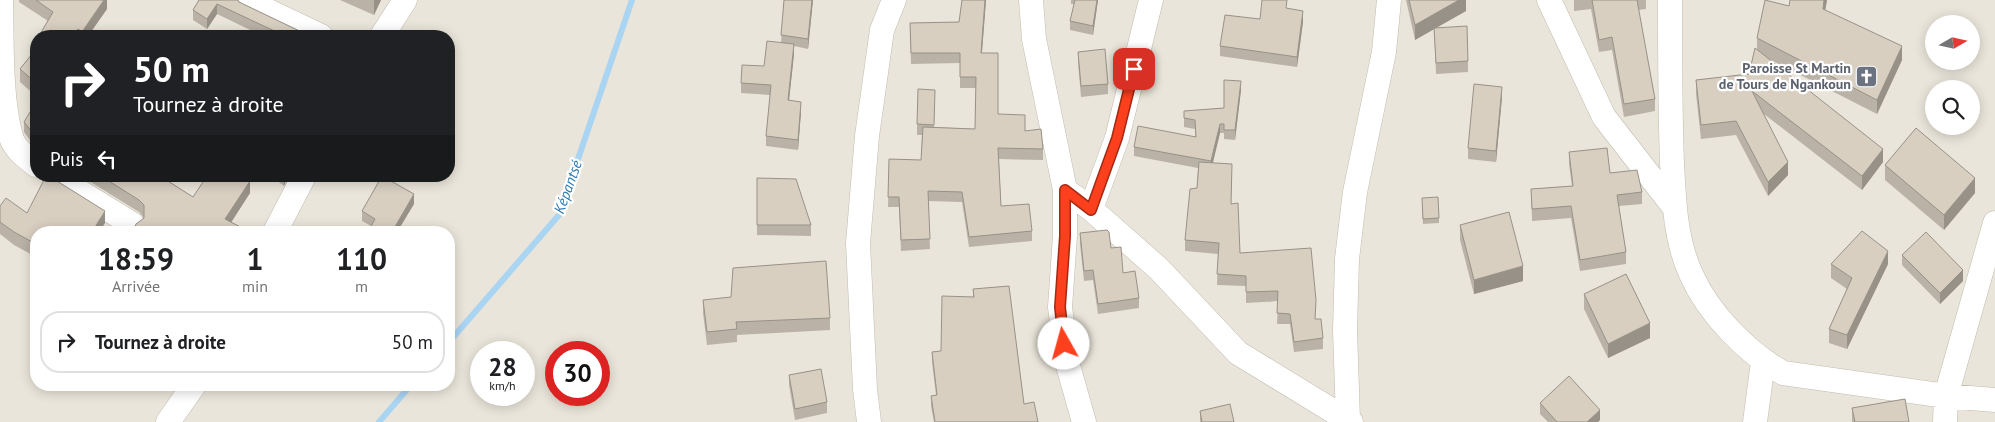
<!DOCTYPE html>
<html lang="fr">
<meta charset="utf-8">
<style>
:root{--surface:#fff;--page:#f6f6f6;--text:#202124;--muted:#757577;--line:#e0e0e0}
body{margin:0;font-family:"PT Sans",sans-serif;background:var(--page);color:var(--text);height:100vh;display:flex;flex-direction:column;font-size:19px;white-space:nowrap}
*{box-sizing:border-box;margin:0}
p{font-size:16px;color:var(--muted)}
.icon{flex:none;width:28px;height:28px;fill:none;stroke:currentColor;stroke-width:2;stroke-linecap:round;stroke-linejoin:round}
.map{position:relative;flex:1;overflow:hidden}
.sheet{position:absolute;left:30px;top:226px;width:425px;height:165px;display:flex;flex-direction:column;background:var(--surface);border-radius:20px;box-shadow:0 2px 12px #0003}
.sheet>*{flex:none}
.top-card{position:absolute;left:30px;top:30px;width:425px;height:152px;border-radius:20px;box-shadow:0 2px 12px #0003;background:#202124;color:#fff;overflow:hidden}
.needle{width:32px;rotate:81deg}
.controls{position:absolute;left:1925px;top:15px;display:grid;gap:10px}
.controls a{display:grid;place-items:center;width:55px;height:55px;border-radius:50%;background:var(--surface);box-shadow:0 2px 12px #0003;font-size:25px}
.speed{position:absolute;left:470px;top:341px;display:flex;gap:10px;font-size:25px;font-weight:700;text-align:center}
.speed>*{display:grid;place-content:center;width:65px;height:65px;border-radius:50%;background:var(--surface);box-shadow:0 2px 12px #0003;line-height:1}
.speed small{font-size:12px;font-weight:400}
.speed .limit{border:8px solid #d22;background:#fff;color:#111}
.pin{position:absolute;display:grid;place-items:center;width:42px;height:42px;color:#fff;margin:-21px;border-radius:10px;box-shadow:0 2px 8px #0006}
.me{position:absolute;width:55px;margin:-28px;rotate:353deg;stroke-linejoin:round;filter:drop-shadow(0 0 4px #0008)}
.turn{display:flex;align-items:center;gap:18px;height:105px;padding:0 20px;font-size:22px}
.turn .icon{width:65px;height:65px;stroke-width:2.5}
.turn b{display:block;font-size:35px;line-height:42px}
.then{display:flex;align-items:center;height:48px;padding:0 20px;background:#0003;gap:10px;font-size:19px}
.eta{display:flex;justify-content:space-evenly;align-items:center;height:85px;text-align:center}
.eta b{font-size:30px;font-weight:600;line-height:35px}
ul{padding:0;list-style:none}
li{display:flex;align-items:center;gap:15px;height:62px;margin:0 10px 8px;padding:0 10px;border:2px solid var(--line);border-radius:20px}
li div{flex:1}
li b{display:block;font-size:19px}
li em{font-style:normal}
.map>svg:first-child{display:block}
.residential{fill:#eae5da;fill-rule:evenodd}
.lines{fill:none;stroke-linecap:round;stroke-linejoin:round}
.stream{stroke:#a9d4f2;stroke-width:6}
.minor-casing{stroke:#c2bbae;stroke-width:25}
.minor{stroke:#fff;stroke-width:24}
.wall{fill:#bab2a6}
.shaded-wall{fill:#979187}
.building{fill:#d8cfc1;stroke:#979187}
.route-casing{stroke:#a42913;stroke-width:12}
.route{stroke:#fc3f1d;stroke-width:9}
.labels{text-anchor:middle;stroke-width:4.5;stroke-linejoin:round;paint-order:stroke}
.worship-label{font-size:14px;font-weight:bold;fill:#5b616d;stroke:#fff;text-anchor:end}
.water-label{font-size:15px;font-style:italic;fill:#2e7ab2;stroke:#fff}
</style>
<div class="map">
<svg width="1995" height="422" viewBox="0 0 1995 422">
<rect width="100%" height="100%" fill="#f6f3ec"/>
<path class="residential" d="M0 0H1995V422H0ZM1934 24H1971V61H1934ZM36 36H449V176H36ZM1934 89H1971V126H1934ZM36 232H449V385H36ZM481 352H524V395H481ZM556 352H599V395H556Z"/>
<g class="lines">
<path class="stream" d="M449 342 559 215 632 0
M379 422 411 385"/>
<defs>
<path id="minor" d="M1 0C2 42 0 101 12 140 17 151 27 158 36 165
M245 0 321 36
M1031 0 1034 39 1065 190V236L1060 307 1067 362 1084 422
M1549 0 1604 117 1674 207
M1670 0C1670 54 1670 109 1672 163 1674 199 1675 240 1691 274 1708 313 1746 352 1783 373L1946 396 1995 400
M382 36 405 0
M54 176 132 224
M1065 190 1091 209 1159 269 1238 353 1351 422
M1091 209 1117 138 1151 0
M275 232 304 176
M1348 420 1345 330 1347 259 1355 192 1384 52 1389 0
M168 422 194 385
M869 422 865 389 858 243 867 136 882 30 894 0
M1755 422 1763 362
M1945 422 1946 396 1995 223"/>
</defs>
<use href="#minor" class="minor-casing"/>
<use href="#minor" class="minor"/>
</g>
<path class="wall" d="M19 0H107V9L88 36H39L48 21 19 2Z
M199 0 239 2 310 36H263L217 14 207 29 193 20V10Z
M340 0H381L374 15Z
M784 0H813L808 49 794 46V54L789 100 801 112 798 150 766 146V136L770 95 741 93V83L764 66 781 43Z
M962 0H986L982 53 998 114 1025 131 1043 149V160L999 159 1001 206 1032 231V241L969 247 962 202 928 201 930 249 901 251 899 207H888L889 159 921 160 922 135H917V124L935 90 934 127 975 129 976 88H960V63L911 64 910 23 959 22Z
M1071 0H1098L1093 35 1070 30V21L1074 4H1071Z
M1406 0H1466V11L1435 28 1468 61V72L1436 74 1434 29 1415 40Z
M1574 0H1646V9L1638 10 1655 99V111L1624 117 1612 50 1599 52 1591 9 1574 11Z
M1790 0H1827L1825 10 1902 60 1877 114 1765 57 1883 162 1862 190 1764 114 1788 175 1768 196 1736 135 1701 139 1696 94V80L1749 74 1757 50V38L1789 6Z
M1287 8 1303 22 1297 67 1220 56V46L1260 19Z
M36 49V96L20 82V69Z
M1078 52 1108 84V94L1081 97 1078 63Z
M1241 90 1235 140 1224 139V133H1220L1212 163 1232 175 1231 204 1240 253 1315 319 1323 338V349L1294 352 1290 324H1277L1278 301 1246 303V286L1217 285 1218 254 1185 251V240L1197 188 1198 168 1134 156V147L1195 137V129L1184 127V111L1224 108Z
M1502 97 1496 162 1468 159V148Z
M36 105V148L24 132V122Z
M1569 152 1610 173 1642 192V204L1619 206 1626 252V264L1580 271 1571 218 1532 221 1531 189 1572 186 1569 164Z
M1885 165 1975 193 1944 230 1885 180Z
M81 176H160L193 197 250 193 231 222 248 232 144 218 139 212Z
M271 176H288L284 186Z
M757 178 811 225V236L757 235Z
M1422 203 1439 218V223L1423 224Z
M414 204 397 232H368L371 226 362 221V211Z
M0 206 27 213 105 223 36 232V257L14 245 0 234Z
M1460 225 1523 281 1474 294 1460 240Z
M1080 233 1111 248 1123 273 1139 298V308L1098 314 1093 280 1084 281 1080 244Z
M1902 255 1963 281 1940 304 1902 265Z
M1831 264H1888L1847 349 1829 343V329L1847 289 1831 278Z
M973 289 1024 404 1038 422H934L931 406V396L936 395 932 362V352L941 351 973 297Z
M1584 294 1650 338 1608 358 1584 309Z
M703 300 830 318V330L737 335V342L707 345 703 313Z
M789 375 827 402V413L795 420 789 385Z
M1540 403 1600 420 1598 422H1548L1540 414Z
M1852 408 1909 422H1852Z
M1200 411 1234 422H1200Z"/>
<path class="shaded-wall" d="M104 0H107V9L88 36H82V32Z
M374 0H381L374 15Z
M812 0H813L808 49V39Z
M985 0H986L981 64V53Z
M1097 0H1098L1093 35V26Z
M1459 0H1466V11L1415 40V25Z
M1824 0H1827L1823 23V9Z
M217 4V14L207 29V19Z
M1303 11V22L1297 67V57Z
M78 29V36H73Z
M794 44V54L788 110V100Z
M1902 46V60L1877 114V100Z
M1241 81V90L1235 140V130Z
M1502 87V97L1496 162V151Z
M801 102V112L798 150V140Z
M1220 124V133L1211 171V161Z
M1883 149V162L1862 190V176Z
M1788 162V175L1768 196V182Z
M284 176H288L284 186Z
M1975 178V193L1944 230V215Z
M250 181V193L225 232V219Z
M414 194V204L397 232H392Z
M105 211V223L99 232H92Z
M1888 251V264L1847 349V335Z
M1523 266V281L1474 294V280Z
M1963 270V281L1940 304V293Z
M1650 323V338L1608 358V344Z
M1600 410V420L1598 422H1587Z"/>
<path class="building" d="M36 0H104L82 32 78 29 73 36H39L53 12Z
M199 0H238L239 2 310 36H285L217 4 207 19 193 10Z
M784 0H812L808 39 781 35Z
M962 0H985L981 53H998V114L1025 115V131L1041 129 1043 149 998 148 1001 206 1029 204 1032 231 969 237 962 192 928 191 930 239 901 240 899 197H888L889 159 921 160 923 127 975 129 976 77H960V53H911L910 23 959 22Z
M1075 0H1097L1093 26 1070 21Z
M1262 0H1287L1286 8 1303 11 1297 57 1220 46 1225 15 1260 19Z
M1409 0H1459L1415 25Z
M1592 0H1637L1655 99 1624 104 1612 37 1599 40Z
M1765 0 1789 6 1790 0H1824L1823 9 1902 46 1877 100 1757 38Z
M1467 26 1468 61 1436 63 1434 28Z
M767 41 794 44 788 100 801 102 798 140 766 136 771 85 741 83 742 65 764 66Z
M1755 48 1883 149 1862 176 1752 91 1788 162 1768 182 1736 121 1701 125 1696 80 1749 74Z
M36 49V83L20 69Z
M1105 49 1108 84 1081 86 1078 52Z
M1224 80 1241 81 1235 130H1224V124H1220L1211 161 1134 147 1138 126 1196 137 1195 120 1184 118V111L1224 108Z
M1474 84 1502 87 1496 151 1468 148Z
M918 89 935 90 934 125 917 124Z
M35 104 36 105V137L24 122Z
M1916 128 1975 178 1944 215 1885 165Z
M1607 148 1610 173 1637 170 1642 192 1617 195 1626 252 1580 260 1571 206 1532 209 1531 189 1573 186 1569 152Z
M1199 162 1232 164 1231 204 1238 203 1240 253 1311 248 1316 300 1315 319H1321L1323 338 1294 342 1290 314 1277 313 1278 291 1246 292V276L1217 274 1219 243 1185 240 1190 189 1197 188Z
M46 176H49L105 211 92 232H36V244L14 232 0 222V206L6 198 27 213Z
M101 176H160L193 197 207 176H243L250 181 225 219 248 231 247 232H133L136 224 144 218V205L139 200Z
M382 176 414 194 392 232H368L375 219 362 211Z
M757 178 796 179 811 225H757Z
M1438 197 1439 218 1423 219 1422 198Z
M1509 212 1523 266 1474 280 1460 225Z
M1107 230 1109 232 1111 248 1121 247 1123 273 1135 271 1139 298 1098 304 1093 270 1084 271 1080 233Z
M1862 231 1888 251 1847 335 1829 329 1852 278 1831 264Z
M1926 232 1963 270 1940 293 1902 255Z
M826 261 830 318 736 322 737 329 707 332 703 300 731 297 733 268Z
M1626 274 1650 323 1608 344 1584 294Z
M1009 286 1024 404 1034 402 1038 422H935L931 396 937 395 932 352 941 351 942 296 974 297 973 289Z
M821 369 827 402 795 409 789 375Z
M1569 376 1600 410 1587 422H1557L1540 403Z
M1905 399 1909 422H1855L1852 408Z
M1230 404 1234 422H1202L1200 411Z"/>
<g class="lines">
<defs>
<path id="route" d="M1064 344 1060 307 1065 236V190L1091 210 1117 138 1134 69"/>
</defs>
<use href="#route" class="route-casing"/>
<use href="#route" class="route"/>
</g>
<defs>
<symbol id="church-square" viewBox="-11 -11 22 22"><rect x="-9" y="-9" width="18" height="18" rx="4" fill="#6b7280" stroke="#fff"/><path d="M-1.2-6h2.4v3.5h3.3v2.4h-3.3V6h-2.4V-.1h-3.3v-2.4h3.3Z" fill="#fff"/></symbol>
</defs>
<g fill-rule="evenodd">
<use href="#church-square" x="1854" y="64" width="25" height="25"/>
</g>
<g class="labels">
<g class="worship-label">
<text x="1851" y="73">Paroisse St Martin<tspan x="1851" dy="16">de Tours de Ngankoun</tspan></text>
</g>
<g class="water-label">
<text transform="translate(568 187) rotate(-70)" y="5">Képantsé</text>
</g>
</g>
</svg>
<div class="controls">
<a><svg class="needle" viewBox="-14 -14 28 28"><path d="M0-13l5 13h-10z" fill="#e53935"/><path d="M0 13l5-13h-10z" fill="#757577"/></svg></a>
<a><svg class="icon" aria-label="search" viewBox="0 0 24 24"><circle cx="10" cy="10" r="6"/><path d="M15 15l6 6"/></svg></a>
</div>
<div class="speed"><div>28<small>km/h</small></div><div class="limit">30</div></div>
<div class="pin" style="left:1134px;top:69px;background:#d93025"><svg class="icon" aria-label="arrive" viewBox="0 0 24 24"><path d="M6 21V4h12l-3 4 3 4H6"/></svg></div>
<svg class="me" style="left:1064px;top:344px" viewBox="-20 -20 40 40"><circle r="19" fill="#fff"/><path d="M0-13L10 11 0 6-10 11z" fill="#fc3f1d"/></svg>
<div class="top-card">
<div class="turn"><svg class="icon" aria-label="right" viewBox="0 0 24 24"><path d="M7 20v-9h11M14 6l5 5-5 5"/></svg><div><b>50 m</b>Tournez à droite</div></div>
<div class="then">Puis<svg class="icon" aria-label="left" viewBox="0 0 24 24"><path d="M17 20v-9H6M10 6l-5 5 5 5"/></svg></div>
</div>
<section class="sheet">
<div class="eta">
<div><b>18:59</b><p>Arrivée</p></div>
<div><b>1</b><p>min</p></div>
<div><b>110</b><p>m</p></div>
</div>
<ul>
<li><svg class="icon" aria-label="right" viewBox="0 0 24 24"><path d="M7 20v-9h11M14 6l5 5-5 5"/></svg><div><b>Tournez à droite</b></div><em>50 m</em></li>
</ul>
</section>
</div>
